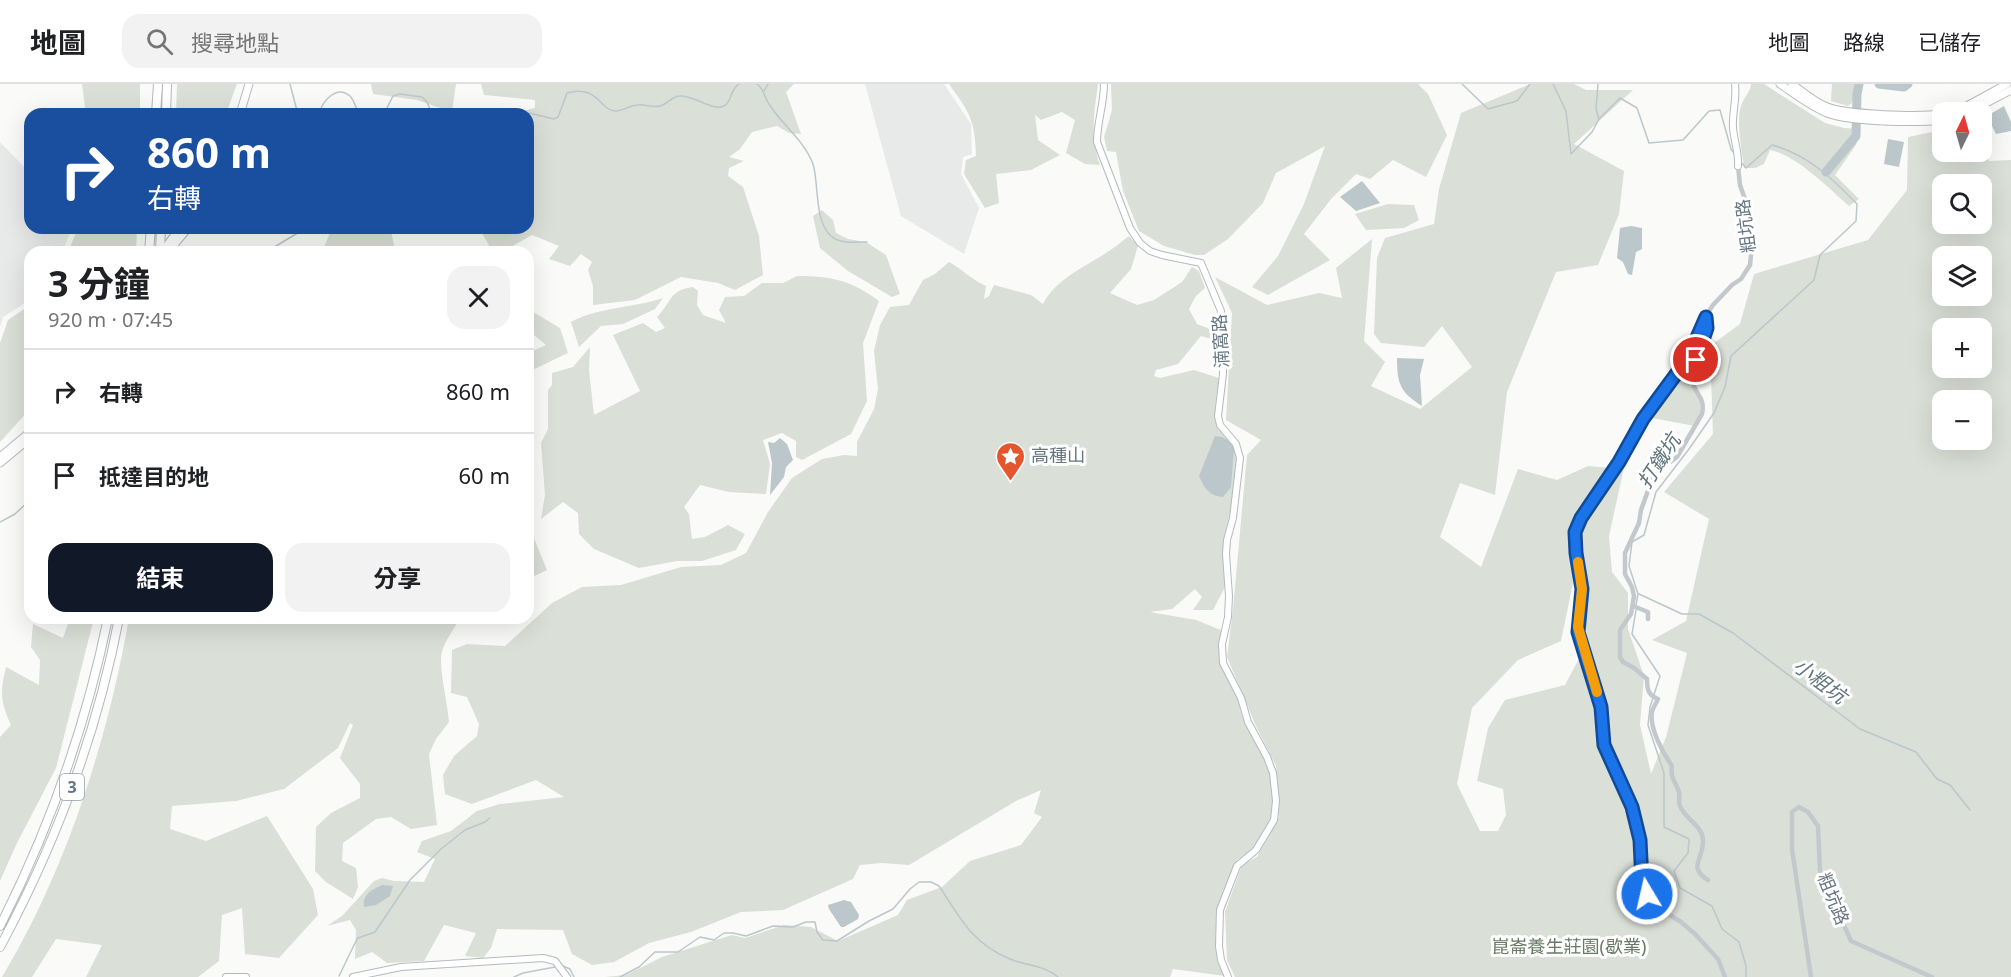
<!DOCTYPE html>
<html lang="zh-TW">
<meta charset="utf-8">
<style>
:root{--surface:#fff;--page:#f2f2f2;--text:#202124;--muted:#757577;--line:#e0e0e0;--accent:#111827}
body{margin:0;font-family:"Noto Sans","Noto Sans TC",sans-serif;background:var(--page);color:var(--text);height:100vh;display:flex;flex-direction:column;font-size:22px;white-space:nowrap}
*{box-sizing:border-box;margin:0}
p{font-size:20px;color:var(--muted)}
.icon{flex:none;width:33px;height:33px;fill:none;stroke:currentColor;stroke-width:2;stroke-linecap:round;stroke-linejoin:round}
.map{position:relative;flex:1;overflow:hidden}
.panel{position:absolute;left:24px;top:162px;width:510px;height:378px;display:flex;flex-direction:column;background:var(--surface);border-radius:18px;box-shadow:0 6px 24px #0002}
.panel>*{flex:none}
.top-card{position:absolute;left:24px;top:24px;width:510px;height:126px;border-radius:18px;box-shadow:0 6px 24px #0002;background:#1a4fa0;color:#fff;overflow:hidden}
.needle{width:39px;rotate:5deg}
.fabs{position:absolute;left:1932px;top:18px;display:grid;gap:12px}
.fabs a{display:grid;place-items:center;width:60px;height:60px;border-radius:12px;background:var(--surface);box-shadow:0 6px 24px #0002;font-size:30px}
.pin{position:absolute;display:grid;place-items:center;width:51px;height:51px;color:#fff;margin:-26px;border:3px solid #fff;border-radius:50%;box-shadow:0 2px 6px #0007}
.me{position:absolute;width:66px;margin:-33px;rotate:351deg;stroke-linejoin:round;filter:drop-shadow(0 0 4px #0008)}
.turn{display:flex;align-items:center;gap:21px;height:126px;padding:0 24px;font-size:27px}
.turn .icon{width:78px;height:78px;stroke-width:2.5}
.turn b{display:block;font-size:42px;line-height:51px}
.round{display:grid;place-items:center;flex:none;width:63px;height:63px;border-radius:18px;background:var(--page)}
.summary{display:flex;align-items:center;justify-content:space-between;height:102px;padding:0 24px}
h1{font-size:36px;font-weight:700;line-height:45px}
.button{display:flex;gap:12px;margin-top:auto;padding:12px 24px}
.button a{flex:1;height:69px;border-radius:18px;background:var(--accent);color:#fff;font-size:24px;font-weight:700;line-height:69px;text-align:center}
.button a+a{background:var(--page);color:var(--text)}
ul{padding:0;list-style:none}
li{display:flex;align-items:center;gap:18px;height:84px;padding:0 24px;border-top:2px solid var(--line)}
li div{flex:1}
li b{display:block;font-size:22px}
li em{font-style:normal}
header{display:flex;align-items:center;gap:36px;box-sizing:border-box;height:84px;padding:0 30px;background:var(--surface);border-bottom:2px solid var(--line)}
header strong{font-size:28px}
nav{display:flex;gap:33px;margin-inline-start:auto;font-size:21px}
.search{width:420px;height:54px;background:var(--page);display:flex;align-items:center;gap:15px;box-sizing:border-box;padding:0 21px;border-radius:18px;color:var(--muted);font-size:22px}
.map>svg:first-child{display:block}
.built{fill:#e8e9e9}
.green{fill:#dadfd7;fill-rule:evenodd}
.water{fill:#bbc7cb}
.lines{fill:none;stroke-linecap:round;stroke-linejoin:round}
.stream{stroke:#bbc7cb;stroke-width:1.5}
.river{stroke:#bbc7cb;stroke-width:9}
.secondary-casing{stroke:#b3babf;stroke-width:8}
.primary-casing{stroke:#b5babe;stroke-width:9}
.highway-casing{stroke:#b4b9bd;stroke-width:10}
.street{stroke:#c3c8cc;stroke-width:4.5}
.secondary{stroke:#fff;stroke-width:6}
.primary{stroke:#fff;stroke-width:7}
.highway{stroke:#fff;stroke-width:8}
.route-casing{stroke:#114b97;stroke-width:15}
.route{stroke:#1a73e8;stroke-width:10}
.slow{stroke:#f59e0b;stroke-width:10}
.labels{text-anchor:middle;stroke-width:6;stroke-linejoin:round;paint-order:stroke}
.shield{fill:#fff;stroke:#939fa8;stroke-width:1.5}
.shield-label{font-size:16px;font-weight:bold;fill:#657683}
.street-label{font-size:18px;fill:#657683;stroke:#fff}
.poi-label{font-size:18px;fill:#657683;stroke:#fff;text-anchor:start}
.park-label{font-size:18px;fill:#687a64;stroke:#fff}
.water-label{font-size:20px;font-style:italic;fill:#60757c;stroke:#fff}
</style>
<header>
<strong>地圖</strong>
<div class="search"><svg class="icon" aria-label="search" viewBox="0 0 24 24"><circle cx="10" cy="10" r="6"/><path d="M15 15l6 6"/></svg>搜尋地點</div>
<nav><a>地圖</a><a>路線</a><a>已儲存</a></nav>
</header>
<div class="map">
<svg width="2011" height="893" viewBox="0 0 2011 893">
<rect width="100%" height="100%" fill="#fafaf8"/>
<path class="built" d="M865 0H944L971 40 972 70 963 73 961 90 979 124 964 170 901 132Z
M0 58 30 89V144H72L62 168H30V216L3 233 0 243Z"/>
<path class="green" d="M82 0H140V30H86Z
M177 0H237L226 30H176Z
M371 0H456L452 28 417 16 373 10Z
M481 0H794L786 8 801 50 789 49 777 42 752 48 740 65 729 73 744 77 729 84 728 92 743 103 759 152 763 191 735 206 718 199 681 193 635 216 593 221V202L588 186 592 178 581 170 570 182 549 175 559 162 532 151 502 168H493L479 144H528V30H509L535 24V16L484 11Z
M949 0H1098C1094 30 1090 51 1100 81L1085 80 1066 69 1075 36 1062 28 1041 36 1035 31 1038 56 1060 71 1031 86 996 90 999 119 985 124 964 90 966 76 976 72C975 36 970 29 949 0Z
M1111 0H1418L1428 10 1447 51 1426 93 1393 76 1370 95 1356 90 1331 115 1304 150 1330 176 1268 211 1252 203 1278 172 1304 120 1325 62 1276 89 1263 119 1228 155 1204 171H1195L1164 162 1139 147 1123 107 1116 68 1107 67 1104 53 1112 26Z
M1530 0H1574L1586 6H1633L1574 60 1624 87 1619 130 1598 181 1556 188 1507 308 1495 411 1460 399 1440 453 1481 483 1518 385 1557 396 1588 382 1610 384 1571 443 1573 499 1561 557 1518 576 1472 624 1457 700 1480 747H1498L1506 731 1503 705 1477 697 1488 644 1505 616 1565 601 1588 558 1584 533 1580 447 1625 379 1609 452 1612 488 1628 509V545L1644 592 1640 641 1651 690 1666 653 1687 569 1652 556 1686 537 1709 435 1664 408 1713 350 1710 262 1740 240 1754 190 1868 156 1907 106 1908 53 1942 46V68H1982V56L1989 77 2011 76V893H1235L1227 876 1225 828 1242 781 1257 773 1279 732 1276 682 1256 642 1227 573 1233 525 1247 371 1261 356 1226 336 1232 229 1215 193 1267 221 1319 209 1342 214 1336 184 1372 155 1364 257 1385 278 1371 302 1420 325 1472 283 1442 242 1424 263 1381 259 1374 250 1377 174 1385 154 1434 140 1439 105 1461 29ZM1942 100H1982V140H1942ZM1942 172H1982V212H1942ZM1942 244H1982V284H1942ZM1942 316H1982V356H1942Z
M1751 0H1764L1825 39 1844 44 1860 45 1856 61 1835 91 1859 115 1849 122C1830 105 1795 70 1770 66L1764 80 1755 84H1744C1742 67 1736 37 1741 22 1744 13 1750 9 1751 0Z
M1832 0H1856L1852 19 1848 22 1831 17Z
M1388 120 1414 121 1419 136 1404 144 1366 146 1355 130Z
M822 126 833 136 836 149 848 155 866 158 886 171 900 210 892 213 848 187 820 164 813 132Z
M78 144H137L136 168H68Z
M332 144H395L391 147 395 166 397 168H322Z
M1129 152 1138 162 1131 185 1110 209 1137 221 1154 216 1182 198 1192 183 1199 187 1205 204 1196 212 1189 225 1197 240 1215 247 1221 274 1216 282 1212 255 1201 252 1178 280 1156 286 1154 292 1160 294 1194 286 1219 294 1215 323 1218 344 1235 363 1237 374 1232 419 1224 454 1226 501 1213 526H1193L1202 513 1195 505 1172 525 1150 528 1196 536 1223 547 1220 577 1237 611 1242 632 1270 687 1273 726 1270 740 1256 763 1237 776 1218 830 1225 892 1173 885 1170 893H605L626 891 662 873 732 851 745 854 784 841 811 843 838 857 898 831 907 816 942 803 970 777 1021 761 1042 733 1034 729 1041 706 1016 717 909 781 882 779 860 781 853 795 783 826 741 828 691 848 649 859 614 878 592 881 572 870 563 846 497 845 491 864 483 874 465 872 476 849 444 841 424 877 387 879 372 868 355 875 356 846 350 836 327 842 342 832 374 797 382 794 394 797 424 798 435 775 417 768 422 757 451 747 477 727 500 720 564 713 536 696 472 720 445 710 443 691 454 672 477 652 479 640 467 613 451 609 452 566 467 560 505 562 552 519 582 503 621 501 681 483 721 481 746 469 768 428 792 394 822 375 844 371 857 372V358L874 325 878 305 874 267 880 241 890 223 909 221 923 196 935 190 949 178C962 185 972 196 986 202L984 215 989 212 994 201 1031 211 1043 220C1056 195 1083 184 1106 169 1114 164 1121 158 1129 152Z
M797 192C831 192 851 196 879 217L863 259 867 317 851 350 802 376 796 373V357L782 349 763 356 770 380 766 410 729 408 700 401 684 423 689 430 692 455 705 453 728 441 745 450 736 466 702 477H677L639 484 594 465 579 450 578 429 563 418 541 435 545 411 541 359 548 345V306L552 301V289L573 283 590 263 589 286 594 331 640 307 613 251 643 239 656 248 665 244 657 233C672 218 669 206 693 203L698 207 697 221 703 231 726 239 719 226 725 213 744 212 762 199H783Z
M663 214 655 225 623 240 601 242 579 263 571 238C599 223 633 224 663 214Z
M30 221V325L0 358V259L8 236Z
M528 225 560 244 568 269 528 288 531 385 528 422V269L546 261 528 246Z
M1703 247 1705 248 1692 283 1690 300 1700 315 1701 329 1695 342 1652 334 1682 291 1701 249Z
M528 440 547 486 528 495Z
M70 534H94L56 684 16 761 0 797V653L11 641C0 616 0 609 6 583L39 601 40 576 31 563 33 540 63 554Z
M129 534H460C455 544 445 556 442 568 438 582 448 621 449 638L436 655 429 670 437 741 411 745 391 733 376 735 343 759 342 777 356 784 358 803 353 815 326 798 315 787 316 743 331 729 360 714V700L340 674 353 641 350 639 338 664 284 705 236 717 172 722 170 745 206 757 267 732 313 805 318 831 279 874 245 870 242 824 222 831 219 877 198 893H86L102 861 56 855 32 893H2C66 787 108 655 129 534Z"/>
<path class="water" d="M2004 22 2011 38V47L1996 50 1987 32Z
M1888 55 1904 58 1899 83 1884 80Z
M1362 97 1380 119 1356 127 1340 113Z
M1631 142 1642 144V165L1636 168 1632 191 1628 190 1623 178 1617 174 1620 144Z
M1397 274 1424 275 1420 291 1422 322C1400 308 1397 300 1397 274Z
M1215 352 1222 353 1229 357 1234 365 1231 403 1223 413C1209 412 1205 405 1199 392Z
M780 354 787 360 793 376 786 383 784 393 770 411 772 379 768 358 774 359Z
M382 801 393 802 390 812 376 821 364 823C362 811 371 806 382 801Z
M844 816 851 818 859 831 858 835 844 843H841L829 825 828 821Z"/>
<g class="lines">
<path class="stream" d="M290 0 296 23 300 30
M757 0C764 5 764 13 769 20 782 41 804 56 813 80 819 99 814 137 831 152 839 160 856 158 867 158
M1462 0 1488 25 1517 17 1530 0
M1553 0 1566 27 1571 70 1592 48 1599 35
M1598 0 1596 25 1599 35 1620 14 1637 24 1649 59 1683 56 1709 27 1720 26 1731 65 1734 69
M764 7 768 0
M319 30C322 18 336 0 350 12 354 16 356 24 359 30
M384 30 393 12 400 10 422 13 427 18 432 30
M503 30 525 28 554 35 558 33 567 9C599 0 599 27 616 27 623 27 630 21 638 21 645 20 653 24 660 22 668 20 672 12 680 12 694 11 713 28 724 22 732 18 730 5 739 0
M266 168 306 144
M0 438 15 430 30 416
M1639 510 1682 530H1699L1733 549 1860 645 1916 668 1937 695 1950 701 1970 726
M1636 521 1638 510 1629 482 1632 458 1644 451 1656 408 1689 365 1714 329 1725 303 1731 272 1814 196 1820 171 1856 137 1857 120C1833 95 1807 70 1772 61L1746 84 1741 78
M1636 526 1632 550 1660 592 1650 623 1648 641 1664 689V743L1689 755 1688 769 1674 787 1680 804 1712 822 1722 845 1739 858 1746 882V893
M563 882 570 885 574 893
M339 892 356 857 358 854 375 848 410 796 441 765 465 746 485 738 490 734
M514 893 523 889 555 883
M620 893 639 883 655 868H678L700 853 714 856 724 849H733L746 852 773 842 793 843 806 838H815L817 848 823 856 837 857 869 837 893 825 910 805 919 798H931L939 802C960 833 972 860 1010 875 1027 882 1044 881 1058 893"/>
<path class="river" d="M1879 0 1904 3 1908 0
M1826 88 1856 52 1857 10 1859 0"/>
<defs>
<path id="secondary" d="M1104 0C1104 20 1097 38 1097 58L1130 144 1140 159 1150 167 1162 171 1201 179 1221 227 1223 240V290L1218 332 1220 341 1236 360 1240 374 1233 434 1227 456 1226 470 1229 512 1228 533 1222 560 1223 579 1241 614 1248 638 1267 673 1273 689 1276 717 1274 736 1256 766 1237 782 1220 826 1219 862 1221 876 1228 893
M1735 0C1737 15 1732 29 1733 44 1734 57 1739 69 1738 82
M226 893H246
M353 893 401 883 543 874 555 877 567 893"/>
<path id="primary" d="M1780 0C1795 10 1810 22 1827 29 1851 38 1916 39 1942 36
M1792 0C1803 8 1814 18 1827 23 1848 31 1919 33 1942 30
M1947 28 1965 23 2007 0
M1969 28 2011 6
M240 30 249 0
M162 168 180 144
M168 168 188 144
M0 373 30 348
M0 379 30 354"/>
<path id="highway" d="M156 30 158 0
M166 30 167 0
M149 168 151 144
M160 168 161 144
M0 842C50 744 86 641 108 534
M0 863C56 759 97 650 119 534"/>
</defs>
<use href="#secondary" class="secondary-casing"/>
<use href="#primary" class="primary-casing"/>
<use href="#highway" class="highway-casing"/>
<path class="street" d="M1706 236C1708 256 1690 275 1692 295 1693 309 1706 312 1702 330L1677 373 1654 390 1641 426 1639 439 1625 469V490L1632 503 1634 512 1631 530 1620 546V573L1623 578 1634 584 1647 595C1647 605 1648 611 1658 615 1656 619 1653 624 1652 628 1649 644 1663 669 1672 682 1670 695 1675 696 1679 708 1680 712 1678 718 1680 722 1685 735 1703 742 1703 756 1704 775 1687 783 1708 796
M1633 522 1648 528V535
M1725 893 1718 875 1695 850 1681 838 1656 822 1644 804 1640 756 1631 723 1603 661 1601 623 1578 548 1582 505 1575 448 1581 434 1619 378 1643 335 1688 274 1705 233 1713 221 1732 201 1741 195 1750 181 1752 162 1747 121 1740 101 1738 82
M1811 893 1792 765V728L1799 723 1808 728 1818 742 1820 787 1851 857 1932 893"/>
<use href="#secondary" class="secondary"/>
<use href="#primary" class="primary"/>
<use href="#highway" class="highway"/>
</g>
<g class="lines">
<defs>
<path id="route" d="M1647 810 1642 798 1640 756 1632 723 1604 661 1601 623 1578 548 1582 505 1576 469 1575 448 1581 434 1619 378 1643 335 1688 274 1706 233 1707 244 1696 276"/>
</defs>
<use href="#route" class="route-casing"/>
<use href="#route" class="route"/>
<path class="slow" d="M1578 478 1582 505 1578 543 1597 608"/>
</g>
<defs>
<symbol id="sight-pin" viewBox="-11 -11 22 30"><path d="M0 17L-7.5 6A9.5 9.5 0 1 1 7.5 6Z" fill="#e4572e" stroke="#fff"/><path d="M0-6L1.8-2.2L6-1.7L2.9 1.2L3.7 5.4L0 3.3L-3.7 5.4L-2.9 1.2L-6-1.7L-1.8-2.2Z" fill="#fff"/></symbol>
</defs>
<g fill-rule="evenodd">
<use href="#sight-pin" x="994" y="356" width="33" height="45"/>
</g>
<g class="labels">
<rect class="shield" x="60" y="690" width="24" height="26" rx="4.5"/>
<g class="shield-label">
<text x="72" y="709">3</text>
</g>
<g class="street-label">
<text transform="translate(1746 142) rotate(-97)" y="6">粗坑路</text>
<text transform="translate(1221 257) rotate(-93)" y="6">湳窩路</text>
<text transform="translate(1833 815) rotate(68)" y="6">粗坑路</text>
</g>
<g class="poi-label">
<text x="1031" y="378">高種山</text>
</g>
<g class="park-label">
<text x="1569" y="869">崑崙養生莊園(歇業)</text>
</g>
<g class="water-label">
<text transform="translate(1659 377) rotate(-57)" y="7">打鐵坑</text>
<text transform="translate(1820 597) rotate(37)" y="7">小粗坑</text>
</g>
</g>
</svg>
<div class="fabs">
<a><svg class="needle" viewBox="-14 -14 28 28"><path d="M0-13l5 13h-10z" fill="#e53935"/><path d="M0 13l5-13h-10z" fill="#757577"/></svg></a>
<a><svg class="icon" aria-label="search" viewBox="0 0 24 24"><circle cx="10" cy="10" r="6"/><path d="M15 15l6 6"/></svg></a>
<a><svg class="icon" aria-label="layers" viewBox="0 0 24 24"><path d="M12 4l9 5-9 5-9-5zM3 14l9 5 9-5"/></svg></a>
<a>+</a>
<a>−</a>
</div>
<div class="pin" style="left:1696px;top:276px;background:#d93025"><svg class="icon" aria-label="arrive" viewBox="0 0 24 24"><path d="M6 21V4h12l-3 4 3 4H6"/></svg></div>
<svg class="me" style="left:1647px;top:810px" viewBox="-20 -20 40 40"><circle r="17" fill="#1a73e8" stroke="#fff" stroke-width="3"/><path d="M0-11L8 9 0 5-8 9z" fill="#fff"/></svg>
<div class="top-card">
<div class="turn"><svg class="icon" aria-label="right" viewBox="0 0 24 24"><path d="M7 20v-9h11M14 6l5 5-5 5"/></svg><div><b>860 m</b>右轉</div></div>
</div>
<section class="panel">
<div class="summary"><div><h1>3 分鐘</h1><p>920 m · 07:45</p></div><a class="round"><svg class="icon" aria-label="close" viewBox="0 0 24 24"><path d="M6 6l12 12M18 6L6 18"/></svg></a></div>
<ul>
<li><svg class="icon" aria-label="right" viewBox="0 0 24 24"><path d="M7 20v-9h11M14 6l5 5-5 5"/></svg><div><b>右轉</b></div><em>860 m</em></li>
<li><svg class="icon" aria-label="arrive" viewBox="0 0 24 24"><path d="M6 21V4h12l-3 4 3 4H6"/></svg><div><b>抵達目的地</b></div><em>60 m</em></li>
</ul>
<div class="button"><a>結束</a><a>分享</a></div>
</section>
</div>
